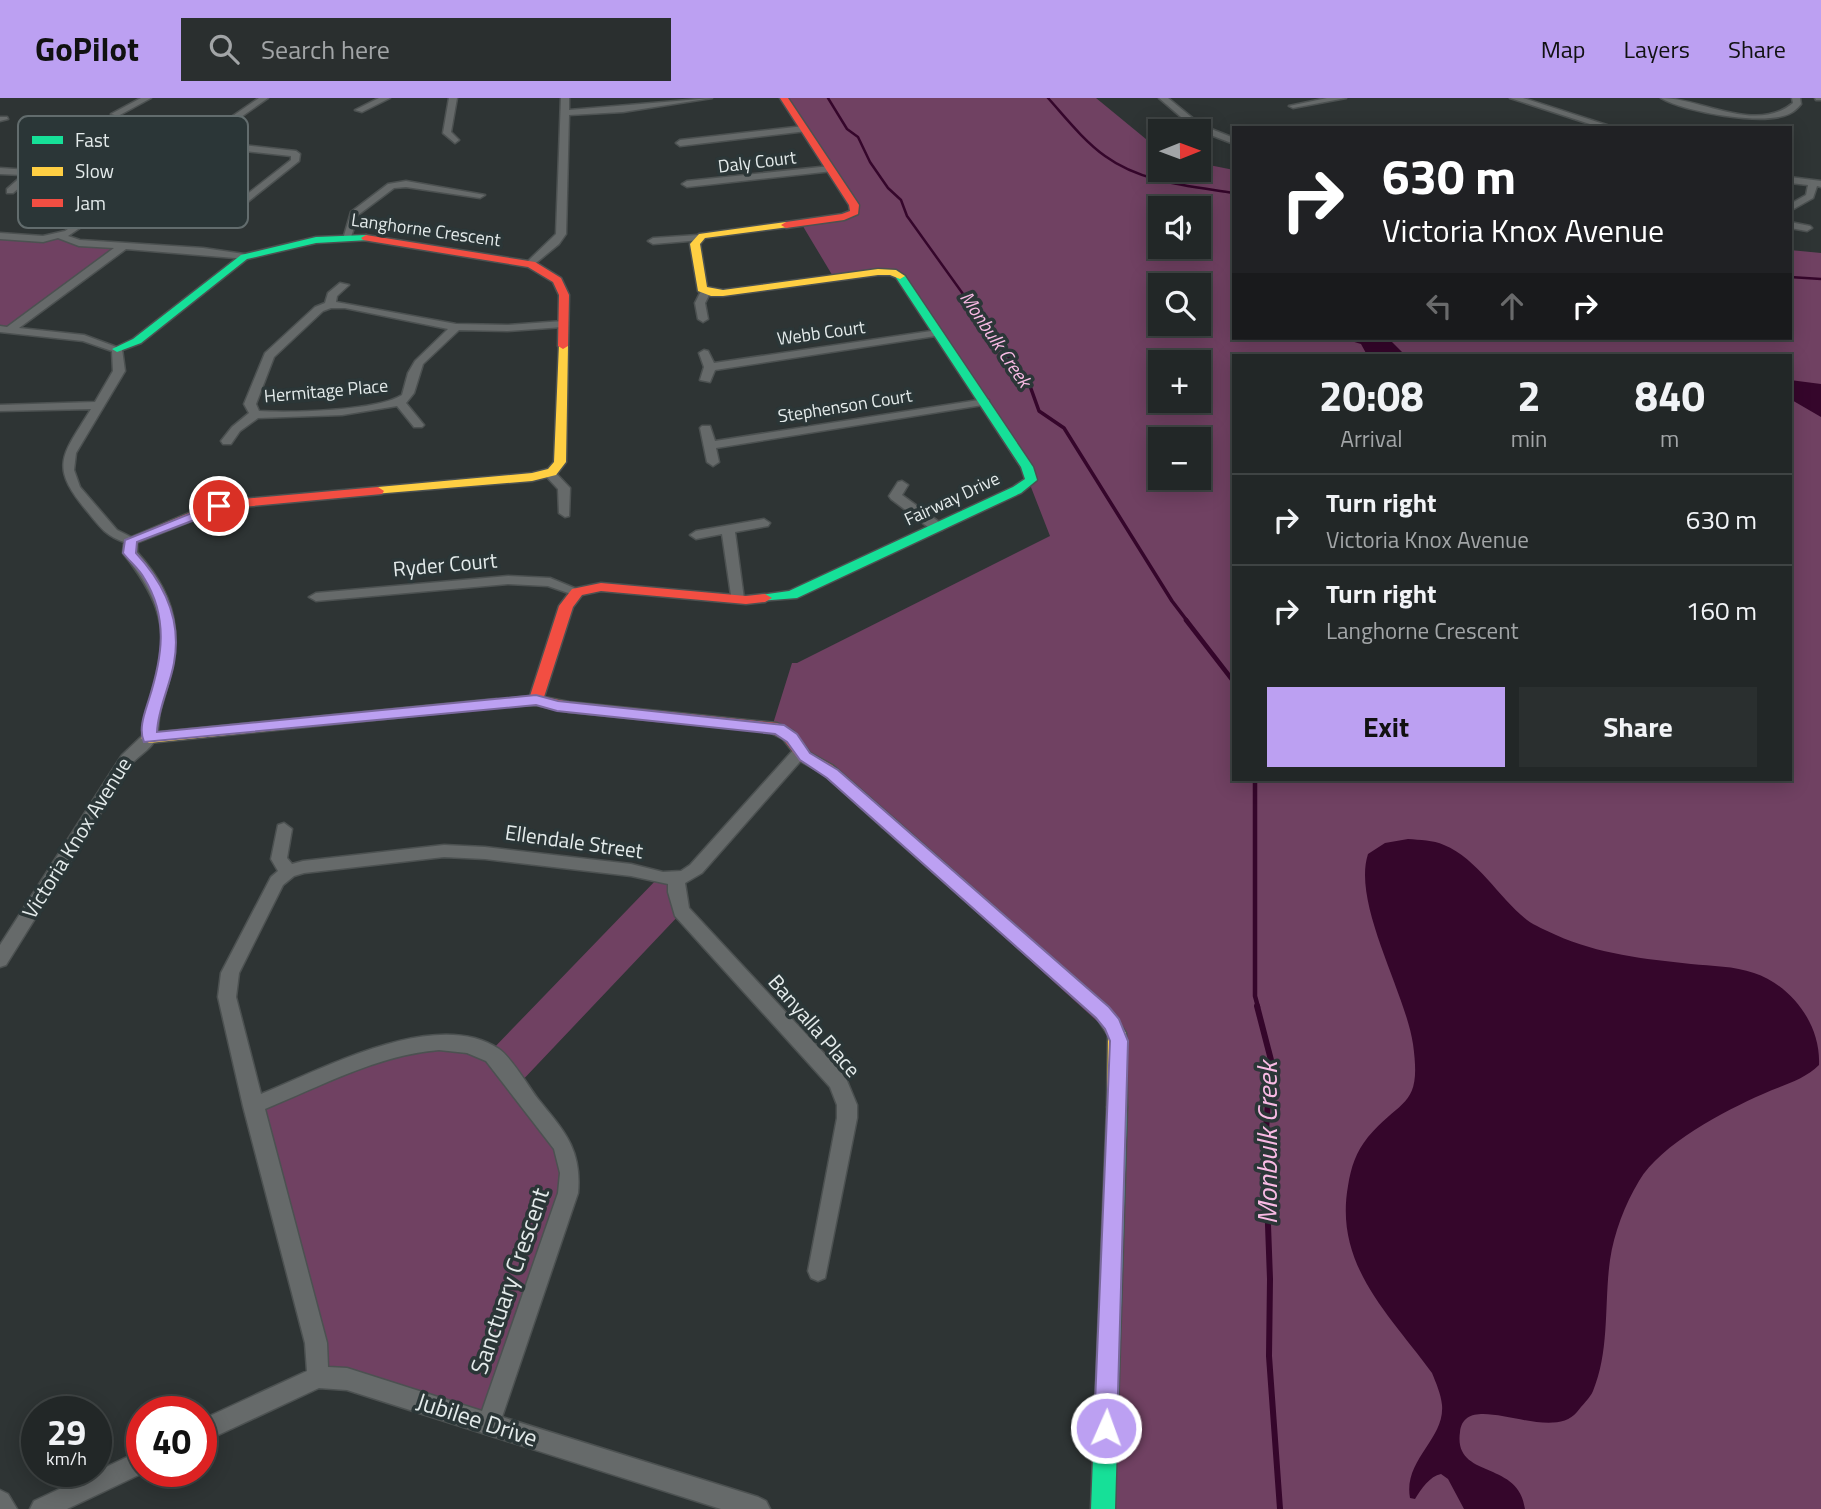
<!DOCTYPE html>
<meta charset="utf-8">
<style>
:root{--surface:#222727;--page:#2a2f2f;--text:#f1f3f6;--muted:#a2a5a7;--line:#3f4444;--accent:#bca0f2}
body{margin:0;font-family:"Titillium Web",sans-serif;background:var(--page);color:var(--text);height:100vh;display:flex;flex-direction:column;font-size:26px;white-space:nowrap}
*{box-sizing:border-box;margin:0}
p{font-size:23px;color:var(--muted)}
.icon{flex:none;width:38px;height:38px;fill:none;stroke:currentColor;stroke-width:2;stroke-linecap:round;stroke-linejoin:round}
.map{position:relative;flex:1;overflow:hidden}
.details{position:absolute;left:1232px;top:256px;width:560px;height:427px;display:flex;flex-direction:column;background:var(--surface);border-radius:0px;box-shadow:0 4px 18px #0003,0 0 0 2px var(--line)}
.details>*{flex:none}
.banner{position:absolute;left:1232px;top:28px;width:560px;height:214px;border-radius:0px;box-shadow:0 4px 18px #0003,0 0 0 2px var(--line);background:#202124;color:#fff;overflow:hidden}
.needle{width:46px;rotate:89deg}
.fabs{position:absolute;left:1148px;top:21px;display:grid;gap:14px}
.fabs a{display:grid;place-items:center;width:63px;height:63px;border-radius:0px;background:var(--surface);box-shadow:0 4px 18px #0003,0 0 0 2px var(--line);font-size:35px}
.speed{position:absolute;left:21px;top:1298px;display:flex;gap:14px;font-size:35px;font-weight:700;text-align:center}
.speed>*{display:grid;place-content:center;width:91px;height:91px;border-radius:50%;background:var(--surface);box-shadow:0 4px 18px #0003,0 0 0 2px var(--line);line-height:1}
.speed small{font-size:18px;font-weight:400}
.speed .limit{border:10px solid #d22;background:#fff;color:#111}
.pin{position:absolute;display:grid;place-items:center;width:60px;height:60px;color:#fff;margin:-30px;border:4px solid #fff;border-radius:50%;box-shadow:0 2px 7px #0007}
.me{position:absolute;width:77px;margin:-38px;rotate:2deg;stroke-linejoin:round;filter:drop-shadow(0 0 5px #0008)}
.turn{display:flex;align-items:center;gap:24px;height:147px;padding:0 35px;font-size:32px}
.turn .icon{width:91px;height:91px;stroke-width:2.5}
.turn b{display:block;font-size:49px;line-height:60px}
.lanes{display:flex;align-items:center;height:66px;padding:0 35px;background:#0003;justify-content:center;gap:35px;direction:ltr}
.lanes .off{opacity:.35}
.eta{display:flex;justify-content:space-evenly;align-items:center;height:119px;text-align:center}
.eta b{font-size:42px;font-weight:700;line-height:49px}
.primary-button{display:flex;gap:14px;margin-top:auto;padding:14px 35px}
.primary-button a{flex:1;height:80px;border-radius:0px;background:var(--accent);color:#111;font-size:28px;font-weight:700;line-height:80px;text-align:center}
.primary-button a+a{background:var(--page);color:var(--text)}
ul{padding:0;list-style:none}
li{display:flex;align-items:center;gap:21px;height:91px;padding:0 35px;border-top:2px solid var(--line)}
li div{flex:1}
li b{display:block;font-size:26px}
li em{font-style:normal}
header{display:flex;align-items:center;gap:42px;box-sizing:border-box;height:98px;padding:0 35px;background:var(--accent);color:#111}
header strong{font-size:33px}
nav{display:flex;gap:38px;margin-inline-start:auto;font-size:24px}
.search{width:490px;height:63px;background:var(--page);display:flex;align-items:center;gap:18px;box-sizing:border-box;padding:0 24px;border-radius:0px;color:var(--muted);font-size:26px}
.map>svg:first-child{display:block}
.green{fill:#704162;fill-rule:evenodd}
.water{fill:#35062b}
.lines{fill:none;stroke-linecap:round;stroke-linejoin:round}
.stream-far3{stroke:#35062b;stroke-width:2.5}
.stream-far2{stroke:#35062b;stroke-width:3.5}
.stream-far1{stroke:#35062b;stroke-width:4.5}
.stream{stroke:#35062b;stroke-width:6}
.street-casing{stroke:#4c5151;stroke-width:3}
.fast-casing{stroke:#4c5151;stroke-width:3}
.slow-casing{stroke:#4c5151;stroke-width:3}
.jam-casing{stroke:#4c5151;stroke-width:3}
.street{fill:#666a6a;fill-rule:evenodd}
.fast{fill:#16e098;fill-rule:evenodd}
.slow{fill:#ffcf43;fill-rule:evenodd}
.jam{fill:#f24e42;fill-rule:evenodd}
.route{fill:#bca0f2;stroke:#7a689d;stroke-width:2}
.labels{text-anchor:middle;stroke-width:7;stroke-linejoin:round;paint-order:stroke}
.far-street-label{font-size:18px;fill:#e4ebeb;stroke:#2b3637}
.far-water-label{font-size:19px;font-style:italic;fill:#f8bae4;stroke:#2b3637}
.street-label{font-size:21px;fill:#e4ebeb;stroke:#2b3637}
.near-street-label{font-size:24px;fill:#e4ebeb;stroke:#2b3637}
.near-water-label{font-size:28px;font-style:italic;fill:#f8bae4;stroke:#2b3637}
.key{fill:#2b3637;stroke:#626c6d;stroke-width:2}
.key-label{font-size:19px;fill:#e4ebeb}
</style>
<header>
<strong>GoPilot</strong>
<div class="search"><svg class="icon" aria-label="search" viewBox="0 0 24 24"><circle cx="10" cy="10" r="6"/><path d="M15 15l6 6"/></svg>Search here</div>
<nav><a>Map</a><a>Layers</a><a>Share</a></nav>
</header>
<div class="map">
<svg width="1821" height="1411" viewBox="0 0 1821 1411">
<rect width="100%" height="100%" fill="#2e3434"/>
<path class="green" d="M784 0H1096L1152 46 1160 44V72H1199V65L1234 72V240H1790V152L1821 155V1411H1103L1119 943 772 629 792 565H797L1050 438 1029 384 894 175 834 180 804 130 801 124 853 115ZM1160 110H1199V149H1160ZM1160 187H1199V226H1160ZM1234 257H1790V681H1234ZM1160 264H1199V303H1160ZM1160 341H1199V380H1160Z
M0 138H60L69 142 122 149 9 232 0 231Z
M658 780 670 781 682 814 518 987 569 1065 489 1325 318 1279 253 1008 414 946 489 955Z"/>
<path class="water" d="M1341 240H1388L1405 257H1367L1361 246Z
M1790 282 1821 286V319L1790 301Z
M1408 741C1420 742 1433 742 1444 747 1478 761 1499 800 1527 822 1535 828 1546 832 1556 837 1598 856 1645 861 1691 866 1712 868 1734 868 1754 875 1791 887 1821 926 1819 967 1804 982 1783 987 1763 996 1724 1013 1661 1046 1639 1083 1625 1106 1614 1135 1610 1162 1604 1205 1610 1252 1593 1293 1590 1300 1582 1307 1577 1314 1550 1347 1465 1289 1460 1334 1453 1382 1519 1361 1525 1411H1464L1448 1381 1441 1376C1430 1378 1421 1391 1415 1401L1410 1400C1403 1362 1445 1341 1442 1307 1441 1296 1436 1285 1432 1275 1389 1216 1334 1167 1348 1088 1351 1069 1356 1054 1368 1039 1402 999 1422 1010 1413 946 1405 893 1352 805 1368 756L1385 745Z"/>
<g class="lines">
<path class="stream-far3" d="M828 0 847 31 858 39 870 64 888 90 901 102 907 118 986 228
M1048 0C1066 20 1083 42 1105 58 1142 85 1190 88 1234 95
M1790 179 1821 181"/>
<path class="stream-far2" d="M985 226 1030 288 1039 313 1064 330 1172 503 1188 524"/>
<path class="stream-far1" d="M1186 522 1234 584
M1255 681V898L1258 909"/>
<path class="stream" d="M1257 908 1271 962 1265 1046 1270 1181 1269 1258 1280 1411"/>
<defs>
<path id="street" d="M141 0H151L118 18 111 16Z
M259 0H268L207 43 296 53 300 56 299 63 240 110 232 108 291 62V58L200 48 68 138 80 142 203 150 244 156 247 157V161L126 151 19 230 84 237 122 251 125 273 76 355 74 372 80 389 117 432 137 442V454C185 507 181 546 161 610 158 619 159 628 157 637 155 648 140 657 132 665L6 867 0 869V847L122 657 142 638C144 615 152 597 158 575 170 525 153 493 123 455L124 444C105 437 100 429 87 413 48 367 63 357 91 311L0 313V307L95 304 113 273 112 253 83 243 0 234V228L7 229 114 150 79 148 58 140 43 144 0 141V135L43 138 65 133Z
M379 0H390L362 14 355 12Z
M449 0H457L451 34 459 42 455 45 443 35Z
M561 0H569V12L712 0 623 14 569 17 566 136 559 146 531 169 526 166 527 164 556 136Z
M1159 0H1168L1201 27 1234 40V46L1195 31Z
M1327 0H1346L1293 10 1289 8Z
M1510 0H1523L1616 30H1602Z
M1661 0C1701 0 1756 36 1793 5L1792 0H1800L1801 6C1798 10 1793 14 1789 16 1763 28 1684 14 1661 0Z
M1815 0H1821V2H1816Z
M0 19H7L8 21 0 23Z
M804 28 807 29V33L680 48 676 45 680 42Z
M79 43 83 46 82 48 34 77 13 95H7V91L23 77 0 76V70L29 72Z
M830 68 834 71 833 73 687 89 682 86 687 83Z
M1790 79 1821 83V89L1817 88 1813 100 1790 113V106L1806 97 1808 87 1790 85Z
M406 83 485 97 480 100 406 89 394 90 358 117 351 139 343 141 351 114 388 86Z
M1790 124 1810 128 1812 130 1807 133 1790 130Z
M698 137 701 138V142L653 146 648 143 653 140Z
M340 185 349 187 337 198 336 204 456 226 508 227 563 223 568 226 563 229 508 233 459 232 423 266 414 295 406 305 424 327 422 329H414L397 308 342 317 258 320 240 333 231 346H223L221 343 232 329 249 315 244 306 265 255 315 209 325 205 328 195ZM331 210H345L448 231 415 263 408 275 402 297C377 313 290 315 259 313L256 306 274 259 323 213Z
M706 190 711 193 705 205 708 221 703 224 698 221 695 205 702 191Z
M938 232 943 235 942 237 715 272 710 284 700 282 704 269 699 255 704 252 708 253 714 265Z
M985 301 989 302V306L716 350 719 364 713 368 707 364 700 330 702 328H710L715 343Z
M549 371 553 372 570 390 569 418 565 419 559 415 558 391 543 375Z
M902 383 908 387 902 397 942 426V432H932L891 401 889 398 898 384Z
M764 421 770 425 768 428 735 434 744 501 742 504H732L722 436 696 441 690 437 696 433Z
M508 478 550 480 584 494 577 498 548 488 508 486 316 503 309 499 316 495Z
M800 649 808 654 805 658 702 775 685 785 689 810 845 978 857 1007V1020L825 1180 818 1183 811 1180 808 1173 837 1020V1007L830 989 675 818 668 794V786L631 778 485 761 444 759 304 775 294 778 283 787 239 875 236 899 261 996C323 971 436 909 499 951 512 960 528 988 538 1001 564 1033 582 1051 578 1095L502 1319 758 1399 766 1403 770 1411H721L347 1292 319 1290 201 1345V1322L307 1273 305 1245 243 1008 218 899 221 875 271 779 278 773 271 761 278 727 284 725 292 731 287 760 292 766 303 763 444 747 485 749 631 766 663 774 681 773 690 767 795 650ZM439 952 467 955 486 963 554 1051 560 1075 558 1095 482 1313 347 1270 328 1269 327 1245 265 1011C321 988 378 957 439 952Z
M142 1352V1374H145L67 1411H30L34 1403Z
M0 1392 8 1396 17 1411H0Z"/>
<path id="fast" d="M366 137 371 140 369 142 316 145 247 161 141 245 117 254 112 251 133 241 241 157 316 139Z
M896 176 905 178 1033 369 1037 382 1021 395 797 500 760 503 758 500 760 497 789 493 1013 389 1025 381 1021 369 895 178Z
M1117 1001 1124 1003 1127 1009 1115 1411H1091L1107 1009 1110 1003Z"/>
<path id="slow" d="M786 124 789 125V129L705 140 700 146 707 189 723 192 878 171 896 172 905 178 900 181 890 177H878L723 198H711L698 193 690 146 699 136Z
M559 246 568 248 566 364 556 377 532 383 374 396 372 393 378 389 532 375 548 371 554 364Z
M496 601 501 603 503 606 501 609 149 645 141 640 149 635Z
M888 719 894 721 1108 909 1126 935 1127 1009 1124 1015 1117 1017 1110 1015 1107 1009 1108 937 1096 919 882 729 880 725Z"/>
<path id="jam" d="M780 0H788L859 107 858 116 844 122 786 130 781 127 786 124 842 116 850 113 849 107Z
M366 137 535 164 561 180 569 197 568 248 563 251 558 248 559 197 553 184 528 169 363 142 361 140Z
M378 389 384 393 382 396 231 410 211 415 136 445H126L125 442 203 409 231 402Z
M601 485 746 498 765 496 772 500 765 504 746 506 601 493 582 497 573 509 544 599 569 604 777 625 793 633 810 655 832 667 894 721 896 725 894 729H882L822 675 800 663 783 641 769 634 569 614 536 607 491 609 489 606 491 603 530 598 559 508 572 491Z"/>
</defs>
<use href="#street" class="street-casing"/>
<use href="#fast" class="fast-casing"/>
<use href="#slow" class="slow-casing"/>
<use href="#jam" class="jam-casing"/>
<use href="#street" class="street"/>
<use href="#fast" class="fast"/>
<use href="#slow" class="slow"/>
<use href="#jam" class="jam"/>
</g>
<path class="route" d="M219 404 223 405V411L137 444 136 455C164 485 182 522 174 565 170 588 158 610 157 634L536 597 558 603 784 627 797 636 810 655 838 672 1109 909 1119 921 1128 943 1117 1330 1114 1338 1106 1341 1098 1338 1094 1330 1110 943 1105 931 1096 920 827 680 800 662 787 644 775 636 557 613 536 607 144 644C138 631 145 614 149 601 162 560 169 520 144 480 139 471 130 464 123 455L125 442Z"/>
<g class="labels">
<g class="far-street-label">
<text transform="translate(757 64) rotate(-7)" y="6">Daly Court</text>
<text transform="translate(426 132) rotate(8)" y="6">Langhorne Crescent</text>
<text transform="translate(821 235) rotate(-8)" y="6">Webb Court</text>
<text transform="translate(326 293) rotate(-5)" y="6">Hermitage Place</text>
<text transform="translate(845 308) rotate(-9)" y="6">Stephenson Court</text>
<text transform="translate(952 401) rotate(-25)" y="6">Fairway Drive</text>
</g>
<g class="far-water-label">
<text transform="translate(996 241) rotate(56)" y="7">Monbulk Creek</text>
</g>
<g class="street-label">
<text transform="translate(445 467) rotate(-5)" y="7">Ryder Court</text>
<text transform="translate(77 740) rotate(-58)" y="7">Victoria Knox Avenue</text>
<text transform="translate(574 744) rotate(8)" y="7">Ellendale Street</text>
<text transform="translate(814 928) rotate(49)" y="7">Banyalla Place</text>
</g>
<g class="near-street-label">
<text transform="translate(510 1183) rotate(-71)" y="8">Sanctuary Crescent</text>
<text transform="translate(477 1322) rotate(18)" y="8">Jubilee Drive</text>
</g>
<g class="near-water-label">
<text transform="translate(1267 1045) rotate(-90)" y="10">Monbulk Creek</text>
</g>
</g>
<rect x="18" y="18" width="230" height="112" rx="10" class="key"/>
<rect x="32" y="38" width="31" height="8" fill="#16e098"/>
<rect x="32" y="69" width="31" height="9" fill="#ffcf43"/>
<rect x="32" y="101" width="31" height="8" fill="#f24e42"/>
<g class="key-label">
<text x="75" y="49">Fast</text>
<text x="75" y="80">Slow</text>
<text x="75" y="112">Jam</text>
</g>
</svg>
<div class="fabs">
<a><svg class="needle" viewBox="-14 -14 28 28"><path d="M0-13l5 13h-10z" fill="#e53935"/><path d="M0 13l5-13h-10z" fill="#a2a5a7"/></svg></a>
<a><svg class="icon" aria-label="sound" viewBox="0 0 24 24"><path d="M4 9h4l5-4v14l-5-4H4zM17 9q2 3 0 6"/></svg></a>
<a><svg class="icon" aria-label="search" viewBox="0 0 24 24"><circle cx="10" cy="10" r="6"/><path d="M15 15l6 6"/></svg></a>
<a>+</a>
<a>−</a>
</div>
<div class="speed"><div>29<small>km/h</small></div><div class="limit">40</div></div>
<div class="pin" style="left:219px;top:408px;background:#d93025"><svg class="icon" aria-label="arrive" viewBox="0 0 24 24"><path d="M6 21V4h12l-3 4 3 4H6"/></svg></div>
<svg class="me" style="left:1106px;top:1330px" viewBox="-20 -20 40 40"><circle r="17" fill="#bca0f2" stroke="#fff" stroke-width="3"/><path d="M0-11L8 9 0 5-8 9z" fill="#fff"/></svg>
<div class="banner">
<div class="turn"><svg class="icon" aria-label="right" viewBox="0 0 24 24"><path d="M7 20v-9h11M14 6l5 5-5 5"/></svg><div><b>630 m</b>Victoria Knox Avenue</div></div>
<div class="lanes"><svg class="icon off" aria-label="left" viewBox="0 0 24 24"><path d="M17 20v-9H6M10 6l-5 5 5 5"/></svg><svg class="icon off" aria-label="ahead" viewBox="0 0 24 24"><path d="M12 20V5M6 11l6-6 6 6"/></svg><svg class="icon" aria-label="right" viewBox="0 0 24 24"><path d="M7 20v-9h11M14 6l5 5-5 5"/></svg></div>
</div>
<section class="details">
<div class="eta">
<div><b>20:08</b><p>Arrival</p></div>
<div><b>2</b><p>min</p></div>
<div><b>840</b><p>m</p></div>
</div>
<ul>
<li><svg class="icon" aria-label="right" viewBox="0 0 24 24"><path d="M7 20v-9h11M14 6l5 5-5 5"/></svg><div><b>Turn right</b><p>Victoria Knox Avenue</p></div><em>630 m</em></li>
<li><svg class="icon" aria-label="right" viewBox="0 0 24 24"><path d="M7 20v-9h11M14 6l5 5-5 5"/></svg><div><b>Turn right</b><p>Langhorne Crescent</p></div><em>160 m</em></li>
</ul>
<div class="primary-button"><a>Exit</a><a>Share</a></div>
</section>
</div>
